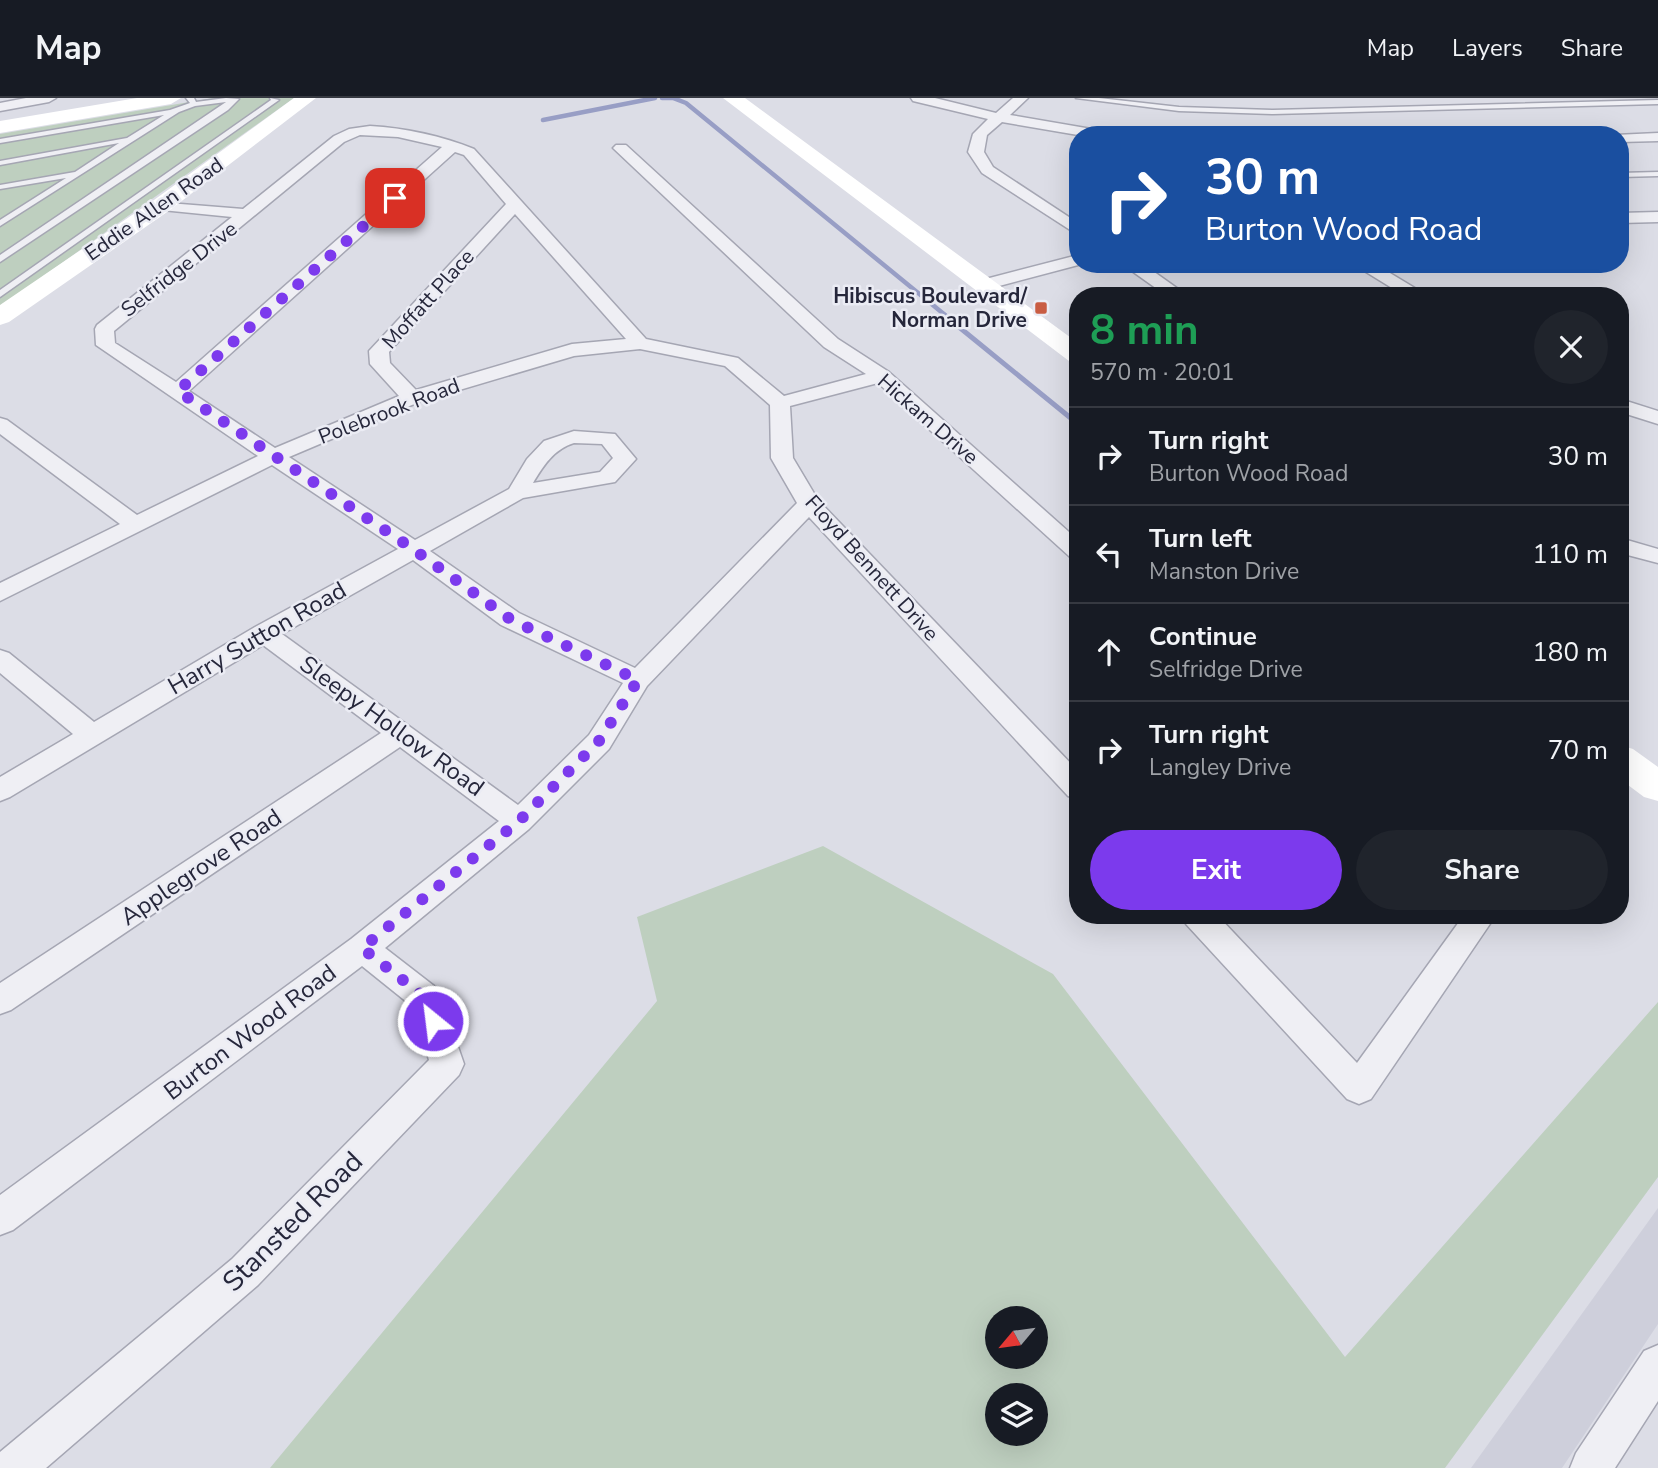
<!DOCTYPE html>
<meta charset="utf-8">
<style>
:root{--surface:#171b24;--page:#20242c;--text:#f1f3f6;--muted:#9ea1a6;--line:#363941;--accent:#7c3aed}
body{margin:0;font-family:"Nunito Sans",sans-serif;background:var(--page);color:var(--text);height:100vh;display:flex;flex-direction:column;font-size:26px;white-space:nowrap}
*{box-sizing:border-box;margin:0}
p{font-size:23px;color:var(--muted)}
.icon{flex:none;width:38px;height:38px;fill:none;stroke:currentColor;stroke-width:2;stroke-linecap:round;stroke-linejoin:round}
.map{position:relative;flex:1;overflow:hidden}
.drawer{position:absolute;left:1069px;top:189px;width:560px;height:637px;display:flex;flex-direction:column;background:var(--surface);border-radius:28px;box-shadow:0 7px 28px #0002}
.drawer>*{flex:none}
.top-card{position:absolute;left:1069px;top:28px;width:560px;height:147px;border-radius:28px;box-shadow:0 7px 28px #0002;background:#1a4fa0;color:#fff;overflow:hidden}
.needle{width:46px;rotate:241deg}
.fabs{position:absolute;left:985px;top:1208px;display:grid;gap:14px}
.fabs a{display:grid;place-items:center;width:63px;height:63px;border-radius:50%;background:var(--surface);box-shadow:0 7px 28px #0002;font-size:35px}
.pin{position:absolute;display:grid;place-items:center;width:60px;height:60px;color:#fff;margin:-30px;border-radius:14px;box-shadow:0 4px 10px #0006}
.me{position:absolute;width:77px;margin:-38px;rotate:331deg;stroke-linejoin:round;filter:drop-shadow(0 0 5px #0008)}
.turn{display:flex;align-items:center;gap:24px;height:147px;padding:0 21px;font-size:32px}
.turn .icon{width:91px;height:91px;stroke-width:2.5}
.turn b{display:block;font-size:49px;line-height:60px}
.round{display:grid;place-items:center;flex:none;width:74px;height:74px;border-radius:37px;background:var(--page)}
.headline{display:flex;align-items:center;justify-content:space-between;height:119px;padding:0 21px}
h1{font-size:42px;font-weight:700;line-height:52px;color:#1e9e55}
.primary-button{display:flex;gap:14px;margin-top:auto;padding:14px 21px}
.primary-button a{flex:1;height:80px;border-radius:42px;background:var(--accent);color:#fff;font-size:28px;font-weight:700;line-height:80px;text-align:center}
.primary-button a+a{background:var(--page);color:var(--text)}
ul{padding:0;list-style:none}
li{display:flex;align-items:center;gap:21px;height:98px;padding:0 21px;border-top:2px solid var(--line)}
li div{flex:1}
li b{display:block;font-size:26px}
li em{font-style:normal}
header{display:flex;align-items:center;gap:42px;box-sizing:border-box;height:98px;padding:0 35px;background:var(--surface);border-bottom:2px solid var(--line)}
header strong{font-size:33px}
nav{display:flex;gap:38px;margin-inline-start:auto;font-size:24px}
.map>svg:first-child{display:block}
.built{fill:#cecfdb}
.green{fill:#becfbf;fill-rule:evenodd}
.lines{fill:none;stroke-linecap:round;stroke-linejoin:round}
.stream-far1{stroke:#989ec5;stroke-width:4.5}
.stream{stroke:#989ec5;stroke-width:5}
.lane-casing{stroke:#a5a6b3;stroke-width:3}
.street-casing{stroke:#a5a6b3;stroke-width:3}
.lane{fill:#efeff4;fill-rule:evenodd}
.street{fill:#efeff4;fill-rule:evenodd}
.secondary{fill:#fff;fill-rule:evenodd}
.route{stroke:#7c3aed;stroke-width:12;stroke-dasharray:0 21.6}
.poi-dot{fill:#c95d43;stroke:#ebecf4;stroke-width:2.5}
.labels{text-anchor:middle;stroke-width:5;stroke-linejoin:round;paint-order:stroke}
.far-street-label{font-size:21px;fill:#26273b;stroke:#ebecf4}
.far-poi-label{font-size:21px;font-weight:bold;fill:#26273b;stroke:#ebecf4;text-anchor:end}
.street-label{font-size:24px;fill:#26273b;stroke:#ebecf4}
.near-street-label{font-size:28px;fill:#26273b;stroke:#ebecf4}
</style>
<header>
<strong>Map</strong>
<nav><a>Map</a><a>Layers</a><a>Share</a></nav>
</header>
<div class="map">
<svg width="1658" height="1370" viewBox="0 0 1658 1370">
<rect width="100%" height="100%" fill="#dcdde6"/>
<path class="built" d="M1658 1110V1226L1562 1370H1471Z"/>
<path class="green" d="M213 0H294L0 209V36Z
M823 748 1053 876 1345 1259 1658 904V1079L1445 1370H270L657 903 637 819ZM998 1220H1036V1258H998ZM998 1297H1036V1335H998Z"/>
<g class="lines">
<path class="stream-far1" d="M662 0H673L686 5 945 217
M543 22 655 0"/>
<path class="stream" d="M943 216 1078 326"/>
<defs>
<path id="lane" d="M186 0H194L196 4 226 0 239 1 228 12 0 164V157L226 4 195 8 179 14 0 128V122L66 80 0 91V87L75 74 119 45 0 67V63L127 40 164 17 0 45V41L170 12 190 5Z
M270 0 279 2 0 199V192L271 2Z
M1076 0H1099L1179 9 1273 12 1658 2V6L1273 16 1179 13Z
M1658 74V78L1620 79V75Z"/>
<path id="street" d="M26 0H56L49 4 0 13V5Z
M911 0H935L996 15 1013 0H1028L1010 17 1109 34 1111 37H1078L1002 24 987 37 984 54 993 69 1078 125V137L982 75 968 54 973 36 988 21 913 3Z
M370 28C405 30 442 38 474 51L646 241 738 260 784 298 866 276 824 249 613 50 616 47H626L838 241 889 274 1078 442V461L1070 459 878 285 790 308 793 360 818 402 1078 673V701L1068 698 809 419 647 588 609 651 529 731 385 850 438 891 464 966 459 977 258 1187 46 1370H0V1354L232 1161 429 962 413 909 362 868 13 1132 0 1137V1097L351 841 499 723 400 649 11 912 0 916V885L381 635 263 547 10 699 0 703V679L73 636 0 575V552L9 555 94 624 255 529 398 451 272 367 0 503V485L120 426 0 336V320L7 322 137 417 258 358 96 247 95 231 97 227 232 119 162 112 154 107 156 104 243 111 334 38 349 31ZM360 37 398 39 442 49 176 284 115 245 114 233 344 44ZM455 54 464 57 506 106 369 253 370 266 399 298 275 350 189 293ZM515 116 626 241 572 246 416 292 390 265 389 254ZM640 251 725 268 770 307 771 360 797 405 635 570 519 515 430 453 523 400 615 384 636 361 615 336 574 333 544 343 527 361 509 391 415 442 289 359 419 304 574 258ZM574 345 602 346 613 360 600 374 533 385C543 368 554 351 574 345ZM413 462 501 527 623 585 589 637 518 707 282 536Z
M1658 35V43L1620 44V37H1615Z
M1658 114V124L1620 125V115Z
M1078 157V166H1082L984 192 975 187 978 183Z
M1122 166H1143L1188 198H1167Z
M1353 166H1375L1428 198H1405Z
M1620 301 1658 313V326L1620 314Z
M1620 440 1658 451V465L1620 455Z
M1182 817H1217L1357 965 1464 817H1496L1371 1001 1359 1006 1347 1001 1186 826Z
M1658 1247V1303L1615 1370H1570L1576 1355 1644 1253Z"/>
</defs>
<use href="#lane" class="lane-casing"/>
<use href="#street" class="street-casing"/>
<use href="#lane" class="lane"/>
<use href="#street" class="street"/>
<path class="secondary" d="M137 0H181L171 6 0 35V23Z
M294 0H316L170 112 9 224 0 227V207L154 102Z
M723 0H745L1078 245V265L1069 263Z
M1620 647 1633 651 1658 669V703L1644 699 1620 681Z"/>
</g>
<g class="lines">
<path class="route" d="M395 100 178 293 413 451 510 521 638 582 599 643 519 723 362 850 427 901 433 923"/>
</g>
<rect class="poi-dot" x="1034" y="203" width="14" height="14" rx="3.5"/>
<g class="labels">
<g class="far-street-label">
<text transform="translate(154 111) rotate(-35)" y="7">Eddie Allen Road</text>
<text transform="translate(179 171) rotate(-38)" y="7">Selfridge Drive</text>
<text transform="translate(428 201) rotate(-48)" y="7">Moffatt Place</text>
<text transform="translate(389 313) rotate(-21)" y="7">Polebrook Road</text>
<text transform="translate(928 321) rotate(41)" y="7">Hickam Drive</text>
<text transform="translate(872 470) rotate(48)" y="7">Floyd Bennett Drive</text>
</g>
<g class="far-poi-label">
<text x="1027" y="205">Hibiscus Boulevard/<tspan x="1027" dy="24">Norman Drive</tspan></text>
</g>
<g class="street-label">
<text transform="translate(257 540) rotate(-30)" y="8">Harry Sutton Road</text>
<text transform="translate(392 628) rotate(36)" y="8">Sleepy Hollow Road</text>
<text transform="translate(201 769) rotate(-34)" y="8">Applegrove Road</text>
<text transform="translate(250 934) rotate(-37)" y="8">Burton Wood Road</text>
</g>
<g class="near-street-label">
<text transform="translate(292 1123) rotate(-45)" y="10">Stansted Road</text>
</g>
</g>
</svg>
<div class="fabs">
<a><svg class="needle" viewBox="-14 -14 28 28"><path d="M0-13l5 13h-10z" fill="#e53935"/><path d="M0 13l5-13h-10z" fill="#9ea1a6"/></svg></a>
<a><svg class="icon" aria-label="layers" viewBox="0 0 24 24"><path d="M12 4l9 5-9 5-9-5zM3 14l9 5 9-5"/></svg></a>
</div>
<div class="pin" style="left:395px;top:100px;background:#d93025"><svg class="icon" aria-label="arrive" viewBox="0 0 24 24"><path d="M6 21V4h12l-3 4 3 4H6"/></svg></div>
<svg class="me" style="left:433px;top:923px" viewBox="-20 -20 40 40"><circle r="17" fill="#7c3aed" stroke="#fff" stroke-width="3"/><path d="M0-11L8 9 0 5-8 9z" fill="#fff"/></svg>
<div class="top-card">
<div class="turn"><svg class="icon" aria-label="right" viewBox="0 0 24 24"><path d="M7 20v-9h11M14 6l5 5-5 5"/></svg><div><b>30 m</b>Burton Wood Road</div></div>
</div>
<section class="drawer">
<div class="headline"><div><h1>8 min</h1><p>570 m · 20:01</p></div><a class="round"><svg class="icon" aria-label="close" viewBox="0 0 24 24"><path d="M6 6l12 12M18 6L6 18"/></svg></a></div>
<ul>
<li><svg class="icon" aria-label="right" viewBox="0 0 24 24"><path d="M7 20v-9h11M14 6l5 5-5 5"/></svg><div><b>Turn right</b><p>Burton Wood Road</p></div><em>30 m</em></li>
<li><svg class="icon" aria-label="left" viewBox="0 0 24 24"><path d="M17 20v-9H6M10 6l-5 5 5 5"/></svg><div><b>Turn left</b><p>Manston Drive</p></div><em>110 m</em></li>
<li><svg class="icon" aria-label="ahead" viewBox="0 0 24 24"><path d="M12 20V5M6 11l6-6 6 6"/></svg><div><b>Continue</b><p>Selfridge Drive</p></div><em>180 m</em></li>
<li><svg class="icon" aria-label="right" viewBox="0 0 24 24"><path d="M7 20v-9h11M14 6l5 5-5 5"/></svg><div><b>Turn right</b><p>Langley Drive</p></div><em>70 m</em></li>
</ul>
<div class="primary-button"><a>Exit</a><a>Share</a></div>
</section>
</div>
